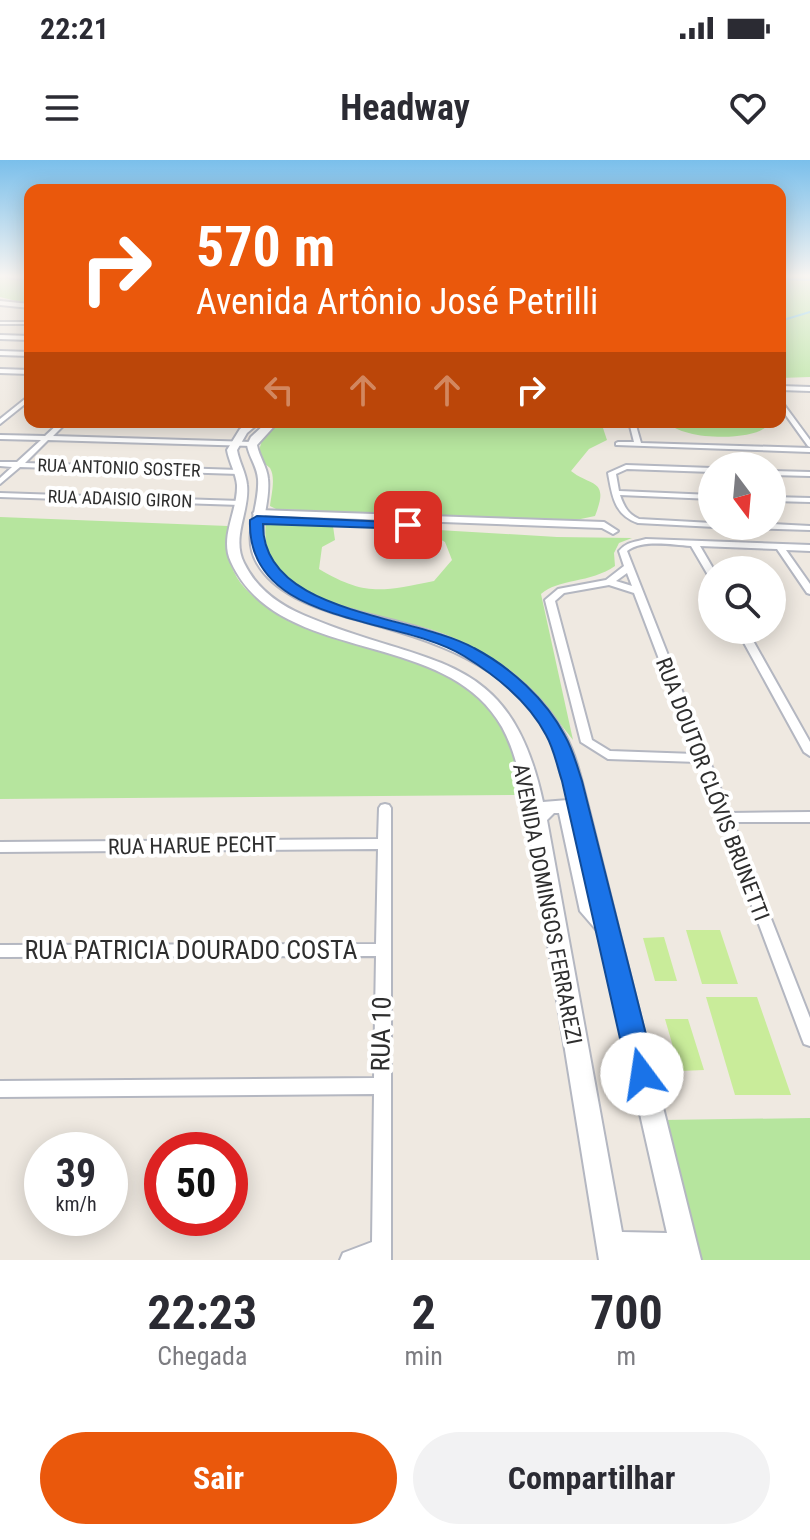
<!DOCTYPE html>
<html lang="pt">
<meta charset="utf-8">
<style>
:root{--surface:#fff;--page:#f2f2f3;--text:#2b2b33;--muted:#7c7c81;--accent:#ea580c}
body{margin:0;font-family:"Roboto Condensed",sans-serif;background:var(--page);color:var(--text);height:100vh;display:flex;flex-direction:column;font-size:30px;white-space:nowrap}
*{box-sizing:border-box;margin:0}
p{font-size:26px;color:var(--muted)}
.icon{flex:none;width:44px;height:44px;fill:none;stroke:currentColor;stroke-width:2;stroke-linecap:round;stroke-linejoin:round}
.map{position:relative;height:1100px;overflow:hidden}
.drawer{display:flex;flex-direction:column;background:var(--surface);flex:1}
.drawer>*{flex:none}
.hud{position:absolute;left:24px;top:24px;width:762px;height:244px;border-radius:16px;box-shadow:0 4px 20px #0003;background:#ea580c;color:#fff;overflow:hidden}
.needle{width:52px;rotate:164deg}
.tools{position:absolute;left:698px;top:292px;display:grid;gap:16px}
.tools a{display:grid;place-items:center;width:88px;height:88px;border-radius:50%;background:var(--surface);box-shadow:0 4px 20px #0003;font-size:40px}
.speed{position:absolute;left:24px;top:972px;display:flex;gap:16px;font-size:40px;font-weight:700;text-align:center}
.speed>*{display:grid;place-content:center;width:104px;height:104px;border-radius:50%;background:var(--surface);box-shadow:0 4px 20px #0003;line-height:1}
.speed small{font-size:20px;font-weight:400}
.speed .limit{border:12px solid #d22;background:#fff;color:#111}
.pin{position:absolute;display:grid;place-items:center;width:68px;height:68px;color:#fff;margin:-34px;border-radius:16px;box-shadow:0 4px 12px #0006}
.me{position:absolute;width:88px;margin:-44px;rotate:346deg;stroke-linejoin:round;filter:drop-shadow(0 0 6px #0008)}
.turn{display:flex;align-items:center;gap:28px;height:168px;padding:0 40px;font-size:36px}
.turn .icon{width:104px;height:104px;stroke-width:2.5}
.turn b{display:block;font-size:56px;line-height:68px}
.lanes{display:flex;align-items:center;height:76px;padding:0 40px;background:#0003;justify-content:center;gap:40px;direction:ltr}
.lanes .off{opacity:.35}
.eta{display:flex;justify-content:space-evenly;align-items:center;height:136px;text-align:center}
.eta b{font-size:48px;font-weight:700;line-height:56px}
.button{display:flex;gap:16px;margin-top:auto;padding:16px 40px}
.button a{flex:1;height:92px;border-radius:48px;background:var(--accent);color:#fff;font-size:32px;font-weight:700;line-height:92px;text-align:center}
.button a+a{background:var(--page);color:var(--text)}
.status{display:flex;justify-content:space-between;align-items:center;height:56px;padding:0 40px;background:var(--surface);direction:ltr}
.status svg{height:22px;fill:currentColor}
header{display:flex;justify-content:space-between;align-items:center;height:104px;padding:0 40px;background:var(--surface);font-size:36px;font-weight:700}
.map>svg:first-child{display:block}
.green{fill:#b6e59e}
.pitch{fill:#c9ec9a}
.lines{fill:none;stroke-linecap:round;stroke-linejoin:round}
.stream{stroke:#75cff0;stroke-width:2}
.minor-casing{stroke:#b4b7c1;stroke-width:4}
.tertiary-casing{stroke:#b4b7c1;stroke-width:4}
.secondary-casing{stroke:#b4b7c1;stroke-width:4}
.minor{fill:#fff;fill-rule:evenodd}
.tertiary{fill:#fff;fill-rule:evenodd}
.secondary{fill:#fff;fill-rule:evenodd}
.route{fill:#1a73e8;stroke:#114b97;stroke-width:2}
.labels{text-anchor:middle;stroke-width:8;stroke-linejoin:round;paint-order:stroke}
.far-street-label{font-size:18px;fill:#2e2e2e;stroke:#fff}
.street-label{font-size:22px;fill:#2e2e2e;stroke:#fff}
.near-street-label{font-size:26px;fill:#2e2e2e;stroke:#fff}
</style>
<div class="status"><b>22:21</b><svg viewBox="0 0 49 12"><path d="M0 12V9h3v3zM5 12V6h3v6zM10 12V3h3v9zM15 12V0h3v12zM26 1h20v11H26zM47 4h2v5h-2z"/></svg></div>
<header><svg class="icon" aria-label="menu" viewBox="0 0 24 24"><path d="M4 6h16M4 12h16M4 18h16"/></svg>Headway<svg class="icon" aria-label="heart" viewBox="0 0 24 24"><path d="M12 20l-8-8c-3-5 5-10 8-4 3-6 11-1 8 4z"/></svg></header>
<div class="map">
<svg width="810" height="1100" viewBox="0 0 810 1100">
<rect width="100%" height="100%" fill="#efe9e1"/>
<path class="green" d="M0 116 30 118V144L14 143 16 141 0 137Z
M780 116H810V217L780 218Z
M279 262H601L607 280 589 289 571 311C591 327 610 318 595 356L571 361 276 349 270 346C271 336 276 318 270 308 267 305 263 303 261 299 255 285 268 270 279 262Z
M668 262H762L767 266C753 282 680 280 668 262Z
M0 357 228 366C228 374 227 383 228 391 236 471 387 482 443 512 457 519 477 533 488 544 511 570 516 602 520 635L0 639Z
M266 363 333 366 335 380 322 387 319 409C366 437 383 431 434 421L452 400 445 382 421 369 557 377 632 378 619 383 614 393 615 406C591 423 557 419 541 434L573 580C551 552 527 520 496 500 478 489 456 478 436 471 381 452 255 445 266 363Z
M810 958V1100H699L662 960Z"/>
<path class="pitch" d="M686 770H720L738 824H702Z
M664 777 677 821H655L643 778Z
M706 837H757L791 935H735Z
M665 859H688L704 910 680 911Z"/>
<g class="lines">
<path class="stream" d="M780 119 810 120
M780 161 810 152"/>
<defs>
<path id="minor" d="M0 162H30V164H0Z
M0 175 30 176V180L0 179Z
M0 191 30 192V196L0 195Z
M0 209 30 210V214L0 213Z
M780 226 810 227V231L780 230Z
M30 235V240L0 264V259Z
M780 241 782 242 810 280V287L808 286 780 247Z
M60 262H67L53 276 252 282 255 284 252 286 48 280 25 303 239 310 243 312 239 314 20 307 0 324V318L12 307 0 306V302H17L41 280 0 279V275L45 276Z
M629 262H635L641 283 810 288V292L616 285V283L618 282H634Z
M626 305 712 308V312L627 309 616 314 619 331 712 335V339L620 335C624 347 628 354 639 359L712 363V366L715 367 638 363C614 355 612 335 608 313Z
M772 311 810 312V316L772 315Z
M0 333 240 341 244 343 240 345 0 337Z
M772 337 810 338V342L772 341Z
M772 364 810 366V370L748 368 744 366H772Z
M646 379 810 385V391L786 390 810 424V434L807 433 777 389 700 386 714 410H712V418L708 415 691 386C672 385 643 379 627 391L730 653 810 652V662H733L810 858V886L804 884 802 879 698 602 608 599 581 582 545 440 558 429 606 420 624 406 619 391C626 382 635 382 646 379ZM627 413 632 426 616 421ZM609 425 634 433 695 594 610 591 592 580 555 441 564 433Z
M737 470H747L810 582V596L804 592Z
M385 644 389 645 391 648V1100H340L343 1093 372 1082 374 934 0 937V921L374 918 376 796 0 797V785L376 784 378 689 0 692V682L378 679 379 648 381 645Z"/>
<path id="tertiary" d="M8 116H30V119L11 118Z
M0 141 30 144V148L0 145Z
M258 350 604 362 618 371 613 374 602 368 254 355 253 353Z"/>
<path id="secondary" d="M249 262H260L247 273 237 290C239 302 246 313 247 325 250 351 231 377 244 403 258 432 284 448 313 459 432 508 510 490 543 642L568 640C563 618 559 595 549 576 507 498 422 478 344 456 313 447 274 433 257 403 241 376 260 348 258 319 257 306 249 297 247 285L251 277 267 262H278L257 285C259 297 267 306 268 319 271 347 253 377 269 402 284 425 316 439 341 447 370 456 400 461 429 471 485 489 537 524 566 577 577 598 582 623 588 646L701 1100H599L527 655C522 626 517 594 502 567 445 466 279 507 231 402 219 377 238 351 237 325 236 313 229 302 227 290L240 269ZM554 653H559L580 751 599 773 667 1073 622 1072 547 660Z"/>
</defs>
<use href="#minor" class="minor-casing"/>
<use href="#tertiary" class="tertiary-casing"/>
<use href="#secondary" class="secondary-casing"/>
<use href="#minor" class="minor"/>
<use href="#tertiary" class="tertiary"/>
<use href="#secondary" class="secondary"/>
</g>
<linearGradient id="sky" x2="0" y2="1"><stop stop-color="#7abfeb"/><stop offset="0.43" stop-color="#f8f5f2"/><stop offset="1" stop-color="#f8f5f2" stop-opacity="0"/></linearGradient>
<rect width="810" height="270" fill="url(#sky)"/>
<path class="route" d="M257 356 413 363 415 365 408 369 263 364C262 455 413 454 474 488 510 507 546 539 565 576 573 590 577 606 582 621L656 914 652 923 642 927 632 923 628 914 562 621C557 606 554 589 546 575 529 542 495 515 464 496 397 455 246 466 250 360Z"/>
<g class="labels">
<g class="far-street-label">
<text transform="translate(119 308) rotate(2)" y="6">RUA ANTONIO SOSTER</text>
<text transform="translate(120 339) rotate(2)" y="6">RUA ADAISIO GIRON</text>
</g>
<g class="street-label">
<text transform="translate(713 629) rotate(69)" y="8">RUA DOUTOR CLÓVIS BRUNETTI</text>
<text transform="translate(192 685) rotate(-1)" y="8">RUA HARUE PECHT</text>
<text transform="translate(548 744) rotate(79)" y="8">AVENIDA DOMINGOS FERRAREZI</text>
</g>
<g class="near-street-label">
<text x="191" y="799">RUA PATRICIA DOURADO COSTA</text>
<text transform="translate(381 874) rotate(-89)" y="9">RUA 10</text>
</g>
</g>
</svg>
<div class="tools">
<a><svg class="needle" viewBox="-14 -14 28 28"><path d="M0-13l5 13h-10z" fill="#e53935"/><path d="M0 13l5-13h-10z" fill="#7c7c81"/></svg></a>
<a><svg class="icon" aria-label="search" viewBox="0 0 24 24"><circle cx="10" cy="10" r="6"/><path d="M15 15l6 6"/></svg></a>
</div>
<div class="speed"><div>39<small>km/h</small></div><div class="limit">50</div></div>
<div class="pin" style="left:408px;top:365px;background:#d93025"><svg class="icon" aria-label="arrive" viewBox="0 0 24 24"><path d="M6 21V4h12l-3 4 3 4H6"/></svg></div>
<svg class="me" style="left:642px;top:914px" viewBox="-20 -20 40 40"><circle r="19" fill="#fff"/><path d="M0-13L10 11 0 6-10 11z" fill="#1a73e8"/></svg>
<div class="hud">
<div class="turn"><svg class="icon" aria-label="right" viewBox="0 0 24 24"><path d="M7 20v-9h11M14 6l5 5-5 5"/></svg><div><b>570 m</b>Avenida Artônio José Petrilli</div></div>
<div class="lanes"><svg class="icon off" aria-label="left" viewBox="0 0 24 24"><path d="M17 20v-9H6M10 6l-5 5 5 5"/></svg><svg class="icon off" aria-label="ahead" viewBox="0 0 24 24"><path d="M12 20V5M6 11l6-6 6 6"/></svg><svg class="icon off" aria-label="ahead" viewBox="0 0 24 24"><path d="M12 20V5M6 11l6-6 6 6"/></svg><svg class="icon" aria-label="right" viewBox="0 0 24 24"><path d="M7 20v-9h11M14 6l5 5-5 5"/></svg></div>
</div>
</div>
<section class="drawer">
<div class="eta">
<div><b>22:23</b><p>Chegada</p></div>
<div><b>2</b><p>min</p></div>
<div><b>700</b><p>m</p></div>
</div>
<div class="button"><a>Sair</a><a>Compartilhar</a></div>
</section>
